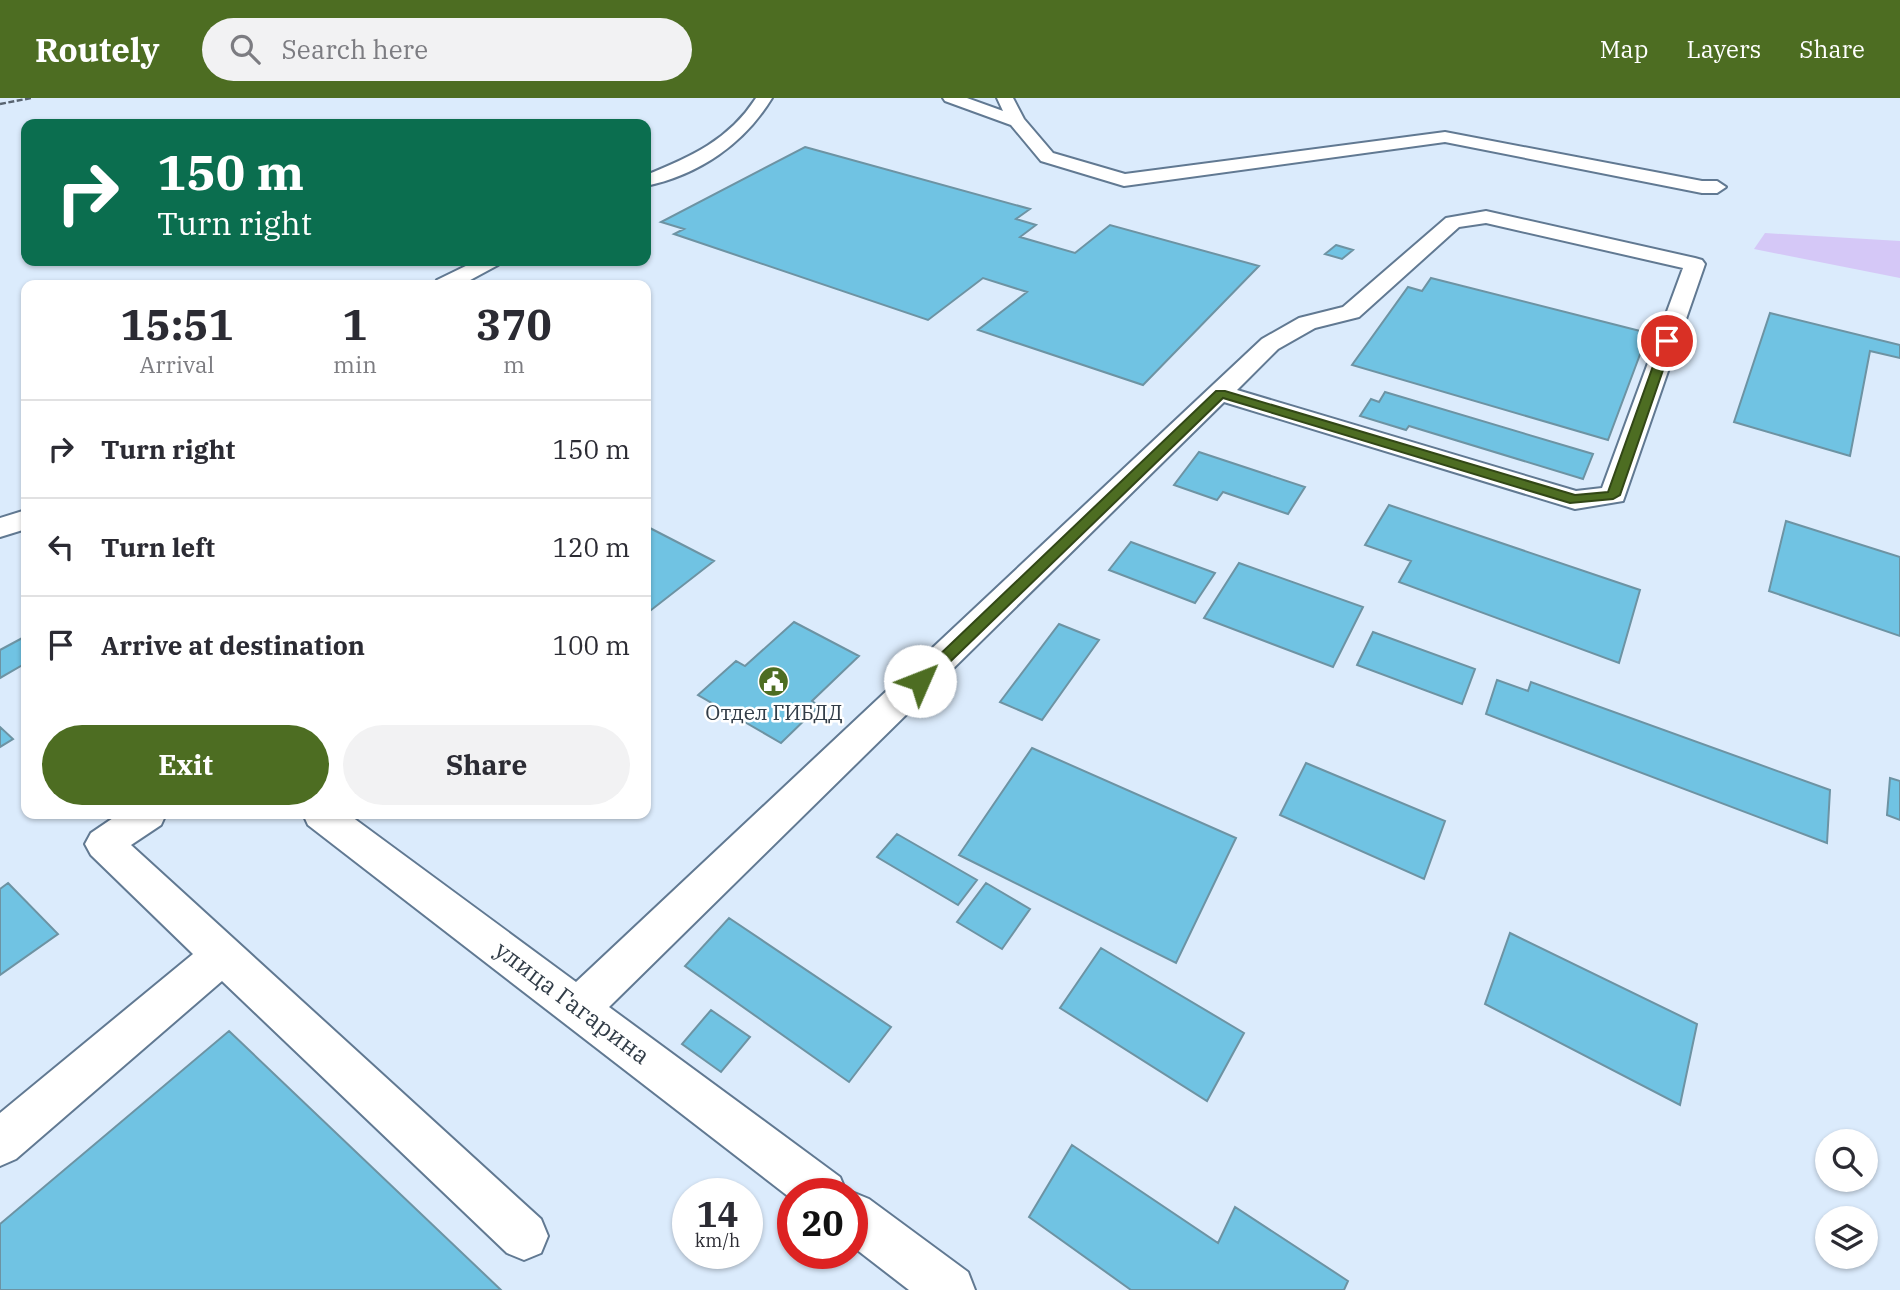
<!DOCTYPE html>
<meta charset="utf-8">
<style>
:root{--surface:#fff;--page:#f2f2f3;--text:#2b2b33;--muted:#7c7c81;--line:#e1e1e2;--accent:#4d6d22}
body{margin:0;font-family:"IBM Plex Serif",serif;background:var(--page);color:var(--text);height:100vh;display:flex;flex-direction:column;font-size:26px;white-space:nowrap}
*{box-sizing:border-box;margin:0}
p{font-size:23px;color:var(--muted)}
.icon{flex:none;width:38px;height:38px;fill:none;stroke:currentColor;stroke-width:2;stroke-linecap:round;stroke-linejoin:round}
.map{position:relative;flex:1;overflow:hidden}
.drawer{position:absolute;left:21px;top:182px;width:630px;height:539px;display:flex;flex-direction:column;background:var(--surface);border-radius:14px;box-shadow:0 2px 5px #0004}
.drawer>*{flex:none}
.banner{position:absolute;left:21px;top:21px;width:630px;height:147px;border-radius:14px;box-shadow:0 2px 5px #0004;background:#0b6e4f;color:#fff;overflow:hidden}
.buttons{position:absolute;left:1815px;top:1031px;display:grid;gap:14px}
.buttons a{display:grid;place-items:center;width:63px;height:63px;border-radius:50%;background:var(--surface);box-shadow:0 2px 5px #0004;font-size:35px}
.speed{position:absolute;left:672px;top:1080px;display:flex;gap:14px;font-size:35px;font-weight:700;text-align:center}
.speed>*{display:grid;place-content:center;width:91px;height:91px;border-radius:50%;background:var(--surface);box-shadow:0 2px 5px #0004;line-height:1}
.speed small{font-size:18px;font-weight:400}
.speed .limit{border:10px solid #d22;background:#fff;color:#111}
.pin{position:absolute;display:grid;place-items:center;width:60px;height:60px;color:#fff;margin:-30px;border:4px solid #fff;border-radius:50%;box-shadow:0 2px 7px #0007}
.me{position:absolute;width:77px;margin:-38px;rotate:46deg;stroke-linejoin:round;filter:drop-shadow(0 0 5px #0008)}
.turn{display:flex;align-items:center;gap:24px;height:147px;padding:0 21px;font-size:32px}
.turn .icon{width:91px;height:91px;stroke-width:2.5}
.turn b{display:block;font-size:49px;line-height:60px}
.eta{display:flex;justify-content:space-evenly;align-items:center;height:119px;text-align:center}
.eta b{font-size:42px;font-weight:700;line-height:49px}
.cta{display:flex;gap:14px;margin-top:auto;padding:14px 21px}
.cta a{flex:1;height:80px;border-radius:42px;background:var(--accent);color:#fff;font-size:28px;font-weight:700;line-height:80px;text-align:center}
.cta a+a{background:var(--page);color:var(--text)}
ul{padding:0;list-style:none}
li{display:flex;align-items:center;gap:21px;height:98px;padding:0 21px;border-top:2px solid var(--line)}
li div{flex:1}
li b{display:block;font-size:26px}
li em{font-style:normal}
header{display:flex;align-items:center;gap:42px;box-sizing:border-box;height:98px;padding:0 35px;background:var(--accent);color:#fff}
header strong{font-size:33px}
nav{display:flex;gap:38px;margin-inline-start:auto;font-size:24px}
.search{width:490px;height:63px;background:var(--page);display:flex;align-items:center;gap:18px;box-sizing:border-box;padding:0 24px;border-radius:38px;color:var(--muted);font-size:26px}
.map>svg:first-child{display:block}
.green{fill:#d5c8f7}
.building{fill:#70c3e3;stroke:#6d93a3;stroke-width:2}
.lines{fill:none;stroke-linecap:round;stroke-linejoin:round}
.minor-casing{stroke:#617992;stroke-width:4}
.minor{fill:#fff;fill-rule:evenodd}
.rail{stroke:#586470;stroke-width:2.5;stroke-dasharray:6 2.5;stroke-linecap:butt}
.route{fill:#4d6d22;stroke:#324716;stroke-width:2}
.labels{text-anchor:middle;stroke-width:5;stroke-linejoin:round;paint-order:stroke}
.poi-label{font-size:21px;fill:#323d48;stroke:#fff}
.near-street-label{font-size:24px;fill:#323d48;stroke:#fff}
</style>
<header>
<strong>Routely</strong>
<div class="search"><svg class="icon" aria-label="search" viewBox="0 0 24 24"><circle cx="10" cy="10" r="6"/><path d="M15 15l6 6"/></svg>Search here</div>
<nav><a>Map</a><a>Layers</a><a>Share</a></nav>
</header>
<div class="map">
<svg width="1900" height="1192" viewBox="0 0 1900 1192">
<rect width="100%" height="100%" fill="#dbebfc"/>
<path class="green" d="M1765 135 1900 143V180L1754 151Z"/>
<path class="building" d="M805 49 1030 111 1016 121 1036 127 1020 139 1075 155 1110 127 1259 168 1143 287 978 232 1027 194 983 180 928 222 674 136 684 131 661 124Z
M1336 147 1353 152 1342 161 1325 156Z
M1431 180 1648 235 1608 342 1352 267 1408 189 1422 193Z
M1770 215 1900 247V260L1870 253 1850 358 1734 324Z
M1385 294 1593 356 1583 381 1409 328 1406 332 1360 318 1371 301 1379 304Z
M1199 354 1305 389 1288 416 1223 394 1217 402 1174 387Z
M1389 407 1640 492 1619 565 1399 484 1411 463 1365 447Z
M1786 423 1900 459V538L1769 493Z
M646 428 714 463 646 516Z
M1131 444 1215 475 1195 505 1109 472Z
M1239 465 1363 509 1333 569 1204 520Z
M794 524 859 558 812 603 819 608 781 645 698 597 736 563 745 568Z
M1059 526 1099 542 1042 622 1000 604Z
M1373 534 1475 571 1462 606 1357 567Z
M26 538V565L0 580V552Z
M1497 582 1528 593 1531 584 1830 692 1827 745 1486 616Z
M0 629 13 641 0 649Z
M1032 650 1236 740 1176 865 959 757Z
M1306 665 1445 723 1424 781 1280 717Z
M1890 680 1900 683V722L1887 717Z
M897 736 977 782 958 807 877 759Z
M8 785 58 836 0 877V791Z
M986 785 1030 811 1002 851 957 824Z
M729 820 891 929 849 984 685 868Z
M1510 835 1697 926 1680 1007 1485 906Z
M1101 850 1244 935 1207 1003 1060 910Z
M711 912 750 939 721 974 682 946Z
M229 933 501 1192H0V1126Z
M1072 1047 1218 1145 1235 1109 1348 1183 1344 1192H1131L1029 1119Z"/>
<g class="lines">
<defs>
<path id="minor" d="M756 0H772C744 46 699 77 646 88V77C691 59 729 42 756 0Z
M943 0H967L1003 13 997 0H1013L1024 21 1053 55 1125 76 1445 34 1702 83H1717L1726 89 1717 95H1702L1445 44 1124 88 1041 63 1011 27 945 3Z
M1486 113 1695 160 1702 162 1705 166 1623 403 1575 411 1224 304 609 909 840 1079 847 1096H793V1102L308 727 303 716H348L576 884 1262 241 1299 220 1343 209 1446 120ZM1486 125 1683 170 1602 390 1576 393 1237 292 1278 251 1315 230 1359 219 1459 129Z
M476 163H501L498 167 461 187H434L437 182Z
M26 412V431L0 439V420Z
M119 716H166L161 727 131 747 541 1121 548 1138 541 1155 524 1162 507 1155 222 883 16 1061 0 1068V1015L193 856 91 757 85 746 91 735Z
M852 1094 869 1101 968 1174 975 1192H909L852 1148V1096H848Z"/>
</defs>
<use href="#minor" class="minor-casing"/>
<use href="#minor" class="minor"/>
<path class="rail" d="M0 6 31 0"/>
</g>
<path class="route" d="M1667 240 1673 243 1620 397 1613 401 1570 405 1223 300 925 588H914L912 583 1216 293H1225L1575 397 1608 394 1662 243Z"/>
<defs>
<symbol id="civic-disc" viewBox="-11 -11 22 22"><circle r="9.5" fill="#4d6d22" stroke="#fff"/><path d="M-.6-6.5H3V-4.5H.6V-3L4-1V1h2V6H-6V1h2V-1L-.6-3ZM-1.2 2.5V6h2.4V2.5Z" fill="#fff"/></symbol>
</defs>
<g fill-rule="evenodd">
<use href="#civic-disc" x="756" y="566" width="35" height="35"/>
</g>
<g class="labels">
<g class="poi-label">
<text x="774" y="622">Отдел ГИБДД</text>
</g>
<g class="near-street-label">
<text transform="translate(572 905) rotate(37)" y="8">улица Гагарина</text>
</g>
</g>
</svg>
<div class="buttons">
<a><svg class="icon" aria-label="search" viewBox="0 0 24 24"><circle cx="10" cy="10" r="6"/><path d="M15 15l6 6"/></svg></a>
<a><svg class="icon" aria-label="layers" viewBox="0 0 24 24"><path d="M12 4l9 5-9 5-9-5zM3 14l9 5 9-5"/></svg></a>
</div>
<div class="speed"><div>14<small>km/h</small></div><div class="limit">20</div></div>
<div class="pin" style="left:1667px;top:243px;background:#d93025"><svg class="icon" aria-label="arrive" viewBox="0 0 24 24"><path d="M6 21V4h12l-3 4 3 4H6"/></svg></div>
<svg class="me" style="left:920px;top:583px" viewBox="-20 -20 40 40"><circle r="19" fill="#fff"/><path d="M0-13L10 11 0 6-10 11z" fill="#4d6d22"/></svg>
<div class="banner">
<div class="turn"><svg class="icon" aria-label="right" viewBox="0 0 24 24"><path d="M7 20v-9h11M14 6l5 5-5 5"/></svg><div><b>150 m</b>Turn right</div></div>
</div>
<section class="drawer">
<div class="eta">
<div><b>15:51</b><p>Arrival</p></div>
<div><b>1</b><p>min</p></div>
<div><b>370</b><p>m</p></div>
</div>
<ul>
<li><svg class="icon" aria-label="right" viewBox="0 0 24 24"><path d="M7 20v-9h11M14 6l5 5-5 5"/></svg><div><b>Turn right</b></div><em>150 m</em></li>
<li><svg class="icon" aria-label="left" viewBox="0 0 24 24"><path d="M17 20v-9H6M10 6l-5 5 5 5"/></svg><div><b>Turn left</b></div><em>120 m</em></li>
<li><svg class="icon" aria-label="arrive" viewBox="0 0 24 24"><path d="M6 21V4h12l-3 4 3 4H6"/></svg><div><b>Arrive at destination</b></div><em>100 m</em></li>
</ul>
<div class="cta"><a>Exit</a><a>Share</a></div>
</section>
</div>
